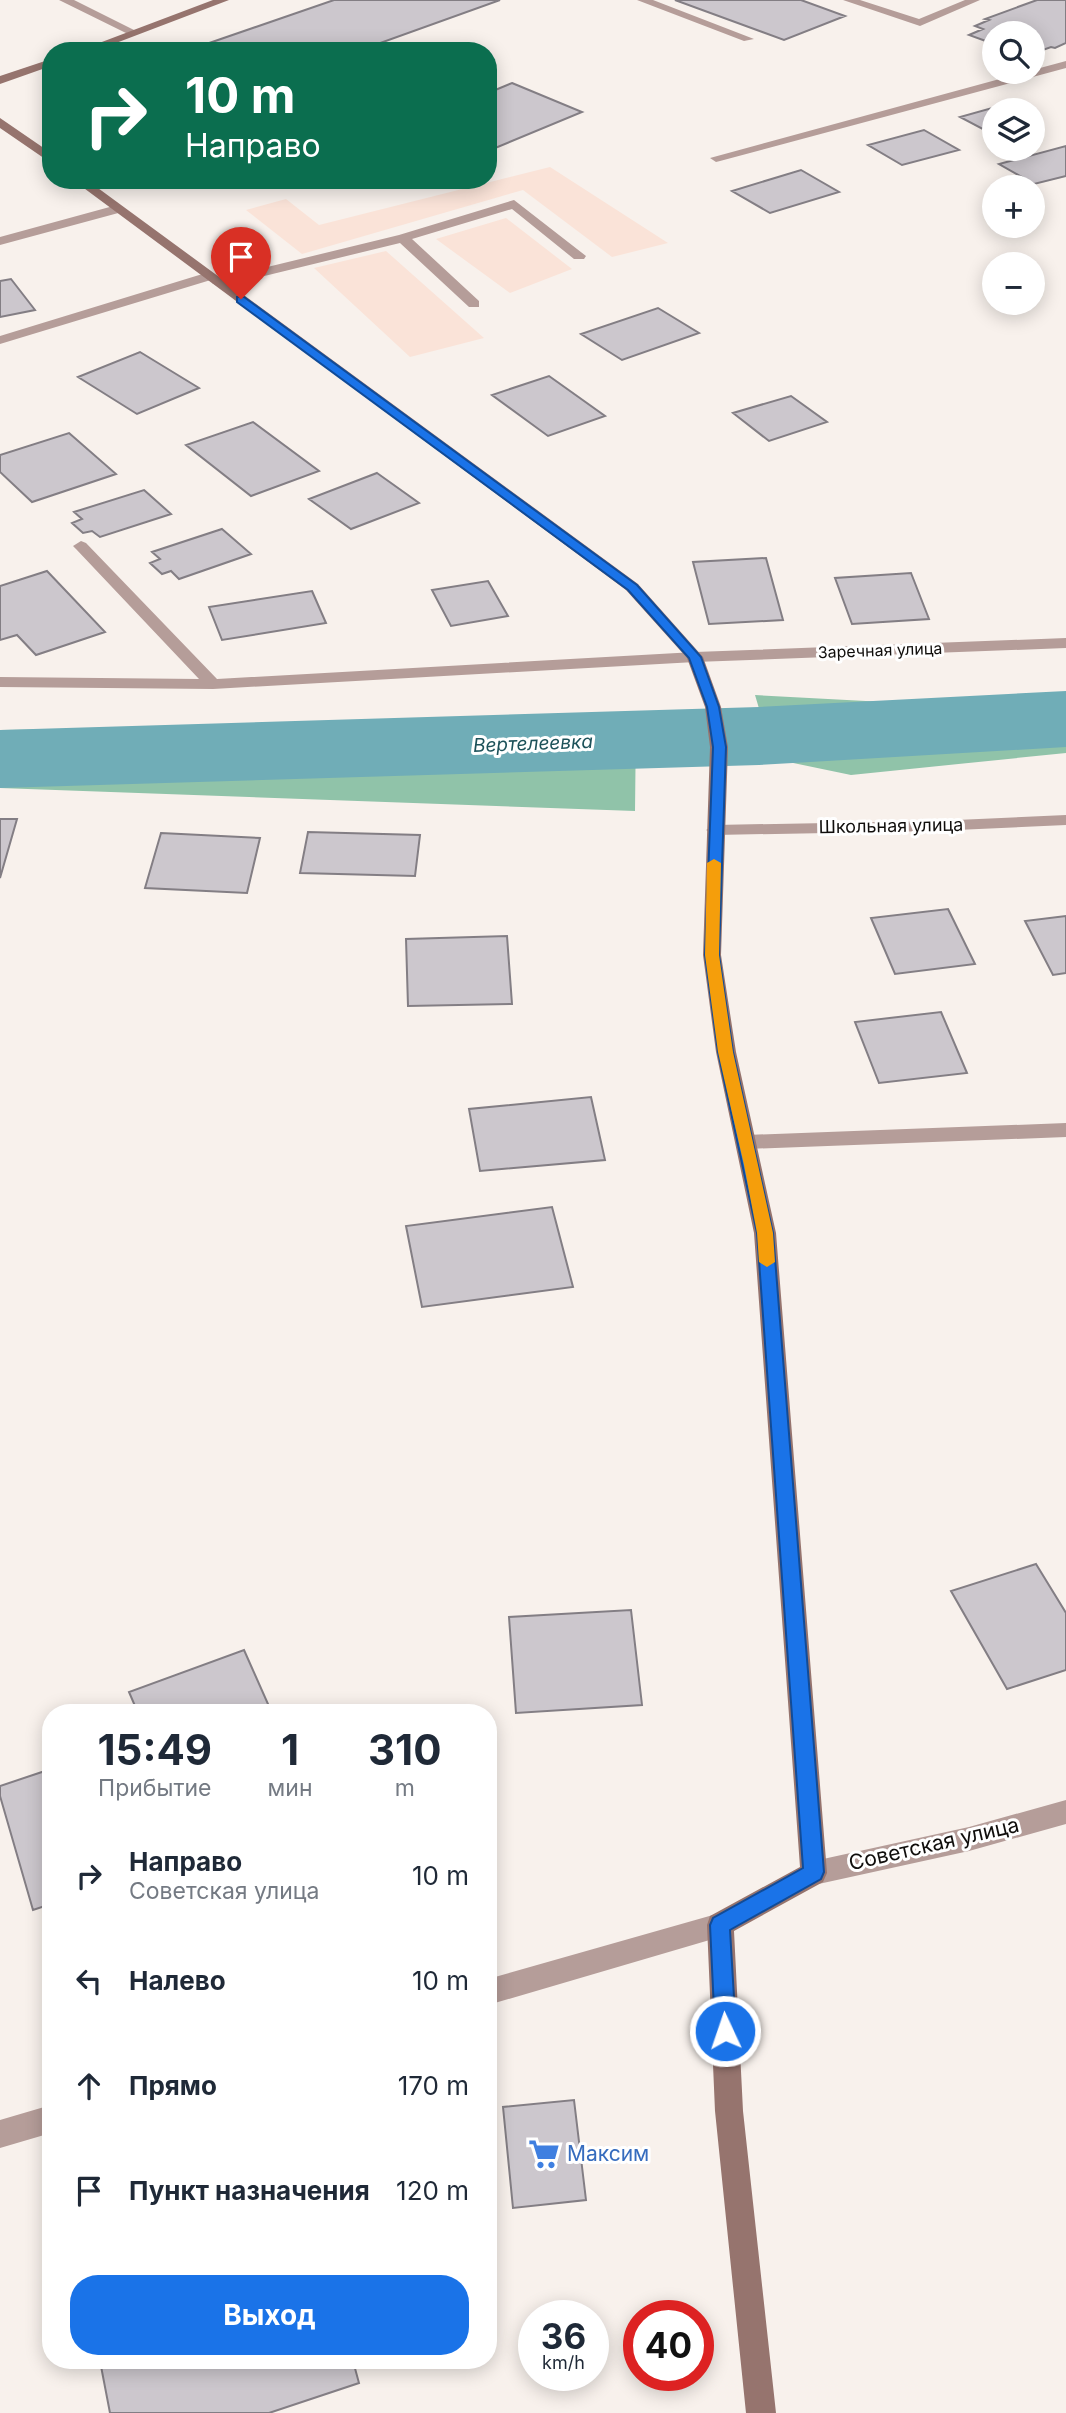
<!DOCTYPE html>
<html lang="ru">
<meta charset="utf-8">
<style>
:root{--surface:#fff;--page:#f6f6f7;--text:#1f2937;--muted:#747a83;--accent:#1a73e8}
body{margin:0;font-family:Inter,sans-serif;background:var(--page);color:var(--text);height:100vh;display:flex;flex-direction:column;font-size:26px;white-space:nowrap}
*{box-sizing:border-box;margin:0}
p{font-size:23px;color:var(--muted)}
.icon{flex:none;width:38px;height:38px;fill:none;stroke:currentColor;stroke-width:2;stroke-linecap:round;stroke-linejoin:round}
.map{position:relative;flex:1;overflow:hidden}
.sheet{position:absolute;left:42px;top:1704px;width:455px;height:665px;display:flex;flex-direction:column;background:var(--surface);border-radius:28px;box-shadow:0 4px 18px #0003}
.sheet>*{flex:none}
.hud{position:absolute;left:42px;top:42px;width:455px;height:147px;border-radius:28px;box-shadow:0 4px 18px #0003;background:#0b6e4f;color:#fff;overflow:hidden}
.tools{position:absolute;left:982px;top:21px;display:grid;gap:14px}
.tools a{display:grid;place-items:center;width:63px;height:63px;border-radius:50%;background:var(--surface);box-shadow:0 4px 18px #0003;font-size:35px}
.speed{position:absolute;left:518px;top:2300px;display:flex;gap:14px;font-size:35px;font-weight:700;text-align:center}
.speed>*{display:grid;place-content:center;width:91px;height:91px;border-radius:50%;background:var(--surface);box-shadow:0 4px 18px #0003;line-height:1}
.speed small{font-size:18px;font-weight:400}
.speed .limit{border:10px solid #d22;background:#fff;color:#111}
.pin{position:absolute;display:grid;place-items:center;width:60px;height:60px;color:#fff;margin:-72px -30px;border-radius:50% 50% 50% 0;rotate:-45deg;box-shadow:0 0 7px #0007}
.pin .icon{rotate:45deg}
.me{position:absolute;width:77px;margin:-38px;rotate:357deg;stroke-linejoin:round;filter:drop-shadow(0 0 5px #0008)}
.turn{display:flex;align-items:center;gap:24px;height:147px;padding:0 28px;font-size:32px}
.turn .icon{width:91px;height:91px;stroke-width:2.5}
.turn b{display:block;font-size:49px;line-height:60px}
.eta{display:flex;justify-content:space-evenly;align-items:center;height:119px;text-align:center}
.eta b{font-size:42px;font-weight:700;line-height:49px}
.cta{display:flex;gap:14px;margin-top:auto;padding:14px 28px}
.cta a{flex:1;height:80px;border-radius:28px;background:var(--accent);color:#fff;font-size:28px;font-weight:700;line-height:80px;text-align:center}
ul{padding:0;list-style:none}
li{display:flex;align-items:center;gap:21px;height:105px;padding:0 28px}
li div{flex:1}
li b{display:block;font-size:26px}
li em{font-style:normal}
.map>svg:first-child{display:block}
.industrial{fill:#fae3d8}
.forest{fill:#90c3a9}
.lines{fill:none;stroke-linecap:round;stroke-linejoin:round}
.river{fill:#70adb7;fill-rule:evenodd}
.building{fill:#ccc7cd;stroke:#837e84;stroke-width:2}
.lane{fill:#b59d99;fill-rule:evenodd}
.street{fill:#b59d99;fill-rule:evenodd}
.secondary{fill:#96746e;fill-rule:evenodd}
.route{fill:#1a73e8;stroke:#114b97;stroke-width:2}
.slow{fill:#f59e0b}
.labels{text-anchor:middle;stroke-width:6;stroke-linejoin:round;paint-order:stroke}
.far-street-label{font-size:16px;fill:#100e0c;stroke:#fff}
.street-label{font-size:18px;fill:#100e0c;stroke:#fff}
.water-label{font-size:19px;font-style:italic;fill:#1d525a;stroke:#fff}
.near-street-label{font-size:21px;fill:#100e0c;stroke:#fff}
.near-shop-label{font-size:21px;fill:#366cbe;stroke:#fff;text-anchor:start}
</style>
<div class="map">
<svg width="1066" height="2413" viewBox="0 0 1066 2413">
<rect width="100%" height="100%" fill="#f8f1ec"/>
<path class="industrial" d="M550 167 668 243 612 257 523 190 302 254 246 210 286 199 319 225Z
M506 218 572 269 510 293 436 239Z
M386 251 484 338 410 357 314 268Z"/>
<path class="forest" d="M755 695 960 706 1066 698V753L851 775 774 759Z
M636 722 635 811 0 788V730Z"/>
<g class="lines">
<path class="river" d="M1066 691V747L759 765 0 788V730L759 707Z"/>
</g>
<path class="building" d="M334 0H500L358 51H186Z
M675 0H801L845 16 784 40Z
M1037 0H1066V43L1055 48 1051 47 1040 51H1032V33H994V44L969 35 983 29 975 26 989 20 985 19Z
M512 83 582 112 488 151V93Z
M992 108 996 110 994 135 960 117Z
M924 130 959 150 902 165 868 145Z
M1066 146V176L1034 184 999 164Z
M801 170 839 192 770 213 732 191Z
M11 279 35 310 0 317V281Z
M658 308 699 333 622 360 581 334Z
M140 352 199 388 137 414 78 377Z
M549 376 605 416 548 436 492 395Z
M791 396 827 422 769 441 733 413Z
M253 422 319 471 251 496 186 445Z
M69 433 116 474 32 502 0 472V455Z
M377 473 419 503 351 529 309 499Z
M144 490 171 514 100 537 92 531 83 533 72 523 82 519 74 512Z
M222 529 251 554 179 579 171 571 162 574 150 563 160 559 152 552Z
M766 558 783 620 709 624 693 562Z
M47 571 105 632 36 655 17 635 0 640V586Z
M911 573 929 619 852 624 835 578Z
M488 581 508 616 451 626 432 590Z
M312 591 326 623 222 640 209 607Z
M0 819H17L0 878Z
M308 832 420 835 415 876 300 873Z
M161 833 260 838 247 893 145 888Z
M948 909 975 964 895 974 871 918Z
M1066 916V973L1053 975 1025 921Z
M507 936 512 1004 408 1006 406 939Z
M941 1012 967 1073 879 1083 855 1022Z
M591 1097 605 1160 480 1171 469 1109Z
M552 1207 573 1287 422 1307 406 1226Z
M1036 1564 1066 1613V1670L1007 1689 951 1591Z
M631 1610 642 1705 516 1713 509 1617Z
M244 1650 272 1713H138L129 1692Z
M51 1769V1904L33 1910 0 1796V1786Z
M574 2100 586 2200 513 2208 503 2107Z
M100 2361H353L359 2383 269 2413H110Z"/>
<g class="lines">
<path class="lane" d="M59 0H74L140 33 130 35Z
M637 0H653L754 39 744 41Z
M843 0H860L919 19 965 0H980L920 26Z
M1066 61V68L720 161 716 162 710 158Z
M514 200 586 256 584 259H574L512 209 412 239 479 301V307H469L400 243 219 287 212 283 214 280 399 235Z
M117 205 123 209 122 212 0 245V237Z
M209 272 216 276 214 279 0 344V336Z
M81 541 86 543 217 679 695 652 703 657 695 662 213 689 0 687V677L199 679 76 549 73 546Z
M1066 1123V1137L747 1149 740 1147 737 1142 740 1137 747 1135Z"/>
<path class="street" d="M1066 638V648L695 662 687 657 695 652Z
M1066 815V825L934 831 715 835 706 830 715 825 934 821Z
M1066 1800V1824L969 1851 814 1885 805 1882 801 1873 805 1864 814 1861 969 1827Z
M720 1913 730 1916 733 1925 730 1934 488 2005V1979Z
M51 2105V2133L0 2148V2120Z"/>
<path class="secondary" d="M213 0H229L95 51H78Z
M51 59V66L0 84V76Z
M0 118 51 153V163L0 128Z
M73 180H87L638 584 703 657 721 707 728 747 721 955 736 1052 776 1233 827 1873 823 1882 734 1931 743 2111 776 2413H746L715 2111 707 1925 710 1916 800 1867 754 1233 716 1052 703 955 710 747 705 707 687 658 626 590Z"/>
</g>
<path class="route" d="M237 297H244L637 585 701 657 719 707 726 747 719 955 733 1052 773 1233 824 1872 821 1879 730 1930 736 2031 733 2038 725 2041 718 2038 715 2031 710 1925 713 1918 803 1868 757 1233 718 1052 705 955 713 747 707 707 689 658 628 590 237 302Z"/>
<path class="slow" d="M714 859 721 863 719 955 733 1052 773 1233 775 1262 767 1267 759 1262 757 1233 744 1165 718 1052 705 955 707 863Z"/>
<defs>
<symbol id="supermarket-bare" viewBox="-9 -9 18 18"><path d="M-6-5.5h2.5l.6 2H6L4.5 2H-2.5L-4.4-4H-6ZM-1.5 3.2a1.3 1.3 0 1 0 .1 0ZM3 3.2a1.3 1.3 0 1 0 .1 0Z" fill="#3f7fe0" stroke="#fff" stroke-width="2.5" paint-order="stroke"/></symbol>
</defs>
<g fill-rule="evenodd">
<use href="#supermarket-bare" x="522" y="2132" width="44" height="44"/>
</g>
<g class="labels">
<g class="far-street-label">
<text transform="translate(880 650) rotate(-2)" y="6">Заречная улица</text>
</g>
<g class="street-label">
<text transform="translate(891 826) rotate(-1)" y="6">Школьная улица</text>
</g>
<g class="water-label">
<text transform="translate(533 743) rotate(-2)" y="7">Вертелеевка</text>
</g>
<g class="near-street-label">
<text transform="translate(934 1844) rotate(-13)" y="7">Советская улица</text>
</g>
<g class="near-shop-label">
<text x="567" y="2161">Максим</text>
</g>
</g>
</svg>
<div class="tools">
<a><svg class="icon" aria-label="search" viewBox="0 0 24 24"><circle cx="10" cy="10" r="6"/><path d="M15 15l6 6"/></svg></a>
<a><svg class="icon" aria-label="layers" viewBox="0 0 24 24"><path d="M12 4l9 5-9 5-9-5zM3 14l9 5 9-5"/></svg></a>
<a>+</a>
<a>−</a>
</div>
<div class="speed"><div>36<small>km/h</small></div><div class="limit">40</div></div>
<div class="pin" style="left:241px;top:299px;background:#d93025"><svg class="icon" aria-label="arrive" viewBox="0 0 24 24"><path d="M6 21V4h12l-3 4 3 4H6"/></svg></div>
<svg class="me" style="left:725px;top:2031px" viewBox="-20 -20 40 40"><circle r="17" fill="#1a73e8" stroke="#fff" stroke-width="3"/><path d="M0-11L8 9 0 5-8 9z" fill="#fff"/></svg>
<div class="hud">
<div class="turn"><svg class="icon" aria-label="right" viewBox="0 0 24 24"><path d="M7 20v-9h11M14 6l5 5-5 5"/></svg><div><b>10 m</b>Направо</div></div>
</div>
<section class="sheet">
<div class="eta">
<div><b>15:49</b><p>Прибытие</p></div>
<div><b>1</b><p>мин</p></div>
<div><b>310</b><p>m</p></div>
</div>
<ul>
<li><svg class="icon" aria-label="right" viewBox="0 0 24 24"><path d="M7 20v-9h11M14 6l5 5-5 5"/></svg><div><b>Направо</b><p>Советская улица</p></div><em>10 m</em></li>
<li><svg class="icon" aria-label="left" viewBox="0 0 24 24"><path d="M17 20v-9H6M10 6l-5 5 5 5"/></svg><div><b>Налево</b></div><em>10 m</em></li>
<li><svg class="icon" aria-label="ahead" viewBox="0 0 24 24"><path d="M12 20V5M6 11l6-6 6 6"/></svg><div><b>Прямо</b></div><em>170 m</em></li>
<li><svg class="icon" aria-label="arrive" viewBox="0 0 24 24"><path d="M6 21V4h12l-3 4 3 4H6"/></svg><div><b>Пункт назначения</b></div><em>120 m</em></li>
</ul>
<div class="cta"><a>Выход</a></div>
</section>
</div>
